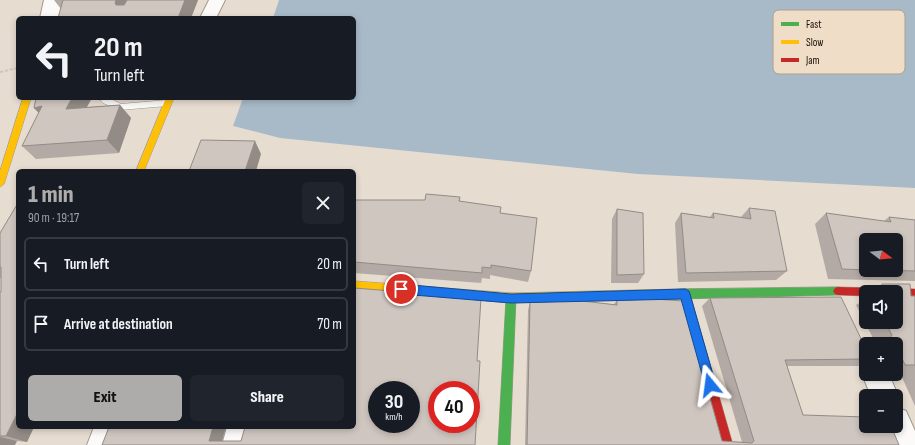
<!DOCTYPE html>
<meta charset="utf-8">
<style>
:root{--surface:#171b24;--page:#20242c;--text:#f1f3f6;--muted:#9ea1a6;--line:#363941;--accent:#aeacaa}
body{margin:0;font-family:"Sofia Sans Condensed",sans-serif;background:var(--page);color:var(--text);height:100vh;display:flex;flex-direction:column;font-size:15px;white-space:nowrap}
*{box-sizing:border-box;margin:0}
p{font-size:13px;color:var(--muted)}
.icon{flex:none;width:22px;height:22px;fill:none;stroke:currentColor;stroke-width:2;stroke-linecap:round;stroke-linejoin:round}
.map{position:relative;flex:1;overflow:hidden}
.drawer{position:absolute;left:16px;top:169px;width:340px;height:260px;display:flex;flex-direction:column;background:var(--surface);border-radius:6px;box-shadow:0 2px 6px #0003}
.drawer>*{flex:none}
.top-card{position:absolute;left:16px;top:16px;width:340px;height:84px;border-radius:6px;box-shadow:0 2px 6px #0003;background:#171b24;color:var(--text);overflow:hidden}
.needle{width:26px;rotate:106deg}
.buttons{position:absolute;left:859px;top:233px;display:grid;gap:8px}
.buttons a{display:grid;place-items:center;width:44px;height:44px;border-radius:6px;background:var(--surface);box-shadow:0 2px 6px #0003;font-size:20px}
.speed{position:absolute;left:368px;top:381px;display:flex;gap:8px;font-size:20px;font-weight:700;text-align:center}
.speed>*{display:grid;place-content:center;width:52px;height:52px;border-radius:50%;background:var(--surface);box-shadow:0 2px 6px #0003;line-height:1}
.speed small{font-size:10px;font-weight:400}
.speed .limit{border:6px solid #d22;background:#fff;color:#111}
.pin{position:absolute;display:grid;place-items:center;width:34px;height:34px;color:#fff;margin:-17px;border:2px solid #fff;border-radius:50%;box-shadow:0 1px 4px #0007}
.me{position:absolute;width:44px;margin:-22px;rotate:344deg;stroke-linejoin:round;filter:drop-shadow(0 0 3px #0008)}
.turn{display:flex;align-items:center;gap:14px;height:84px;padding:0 12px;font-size:18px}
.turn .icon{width:52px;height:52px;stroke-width:2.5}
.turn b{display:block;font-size:28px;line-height:34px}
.round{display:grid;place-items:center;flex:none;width:42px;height:42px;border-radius:6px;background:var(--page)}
.headline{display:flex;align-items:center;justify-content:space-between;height:68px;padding:0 12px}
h1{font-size:24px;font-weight:800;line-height:30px;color:var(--accent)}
.action{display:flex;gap:8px;margin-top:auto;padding:8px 12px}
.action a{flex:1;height:46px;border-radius:6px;background:var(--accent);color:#111;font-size:16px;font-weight:800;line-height:46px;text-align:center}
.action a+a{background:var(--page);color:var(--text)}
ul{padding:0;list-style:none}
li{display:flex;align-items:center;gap:12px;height:54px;margin:0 8px 6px;padding:0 4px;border:2px solid var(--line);border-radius:6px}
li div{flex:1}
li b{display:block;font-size:15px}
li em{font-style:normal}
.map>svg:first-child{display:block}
.water{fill:#a8bac8}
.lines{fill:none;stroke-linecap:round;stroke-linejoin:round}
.lane-casing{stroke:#a1988f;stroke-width:1}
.street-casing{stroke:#a1988f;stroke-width:2}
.fast-casing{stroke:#a1988f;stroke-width:1}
.slow-casing{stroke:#a1988f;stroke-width:1}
.jam-casing{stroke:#a1988f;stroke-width:1}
.path{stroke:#ccc8c5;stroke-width:2;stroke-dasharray:3.5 1.5;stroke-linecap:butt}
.lane{fill:#fbfaf8;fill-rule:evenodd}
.street{fill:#fbfaf8;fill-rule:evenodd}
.fast{fill:#4caf50;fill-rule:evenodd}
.slow{fill:#ffc107;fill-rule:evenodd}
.jam{fill:#c62828;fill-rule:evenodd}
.wall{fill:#b3aaa5}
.shaded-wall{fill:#928b86}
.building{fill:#d0c6c0;stroke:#928b86;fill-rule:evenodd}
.route{fill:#1a73e8;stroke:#114b97}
.key{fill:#f0ddc7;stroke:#ae9f8d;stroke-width:1}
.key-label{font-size:11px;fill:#130d06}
</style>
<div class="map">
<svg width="915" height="445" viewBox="0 0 915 445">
<rect width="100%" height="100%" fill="#e7dcd0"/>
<path class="water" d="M279 0H915V188L638 174 280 138 233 126 243 98H354V18H273Z"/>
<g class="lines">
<defs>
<path id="lane" d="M60 0H68L57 18H49Z
M102 98H112L111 99 121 104 167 100 172 103 167 106 120 110 103 103 101 101Z"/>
<path id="street" d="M44 0H60L56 18H40Z
M209 0H225L216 18H200Z
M866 365V374H889L898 396 896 402V396H871L862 374Z
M896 407 906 411 915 431V445H893L884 426H896Z
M94 427H122L115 445H87Z
M227 427H255L250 445H222Z"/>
<path id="fast" d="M838 287 841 288 843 291 841 294 838 295 679 299 676 297 674 294 676 291 679 289Z
M511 293 514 295 516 298 510 445H498L506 298 508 295Z"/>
<path id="slow" d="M23 98H31L4 184 0 187V171Z
M166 98H174L144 171H136Z
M354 281 511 293 679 289 682 291 684 294 682 297 679 299 511 303 354 289Z"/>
<path id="jam" d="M838 287 915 289V297H896V292H866V296L838 295 835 294 833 291 835 288Z
M685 289 688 291 690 294 733 445H721L680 294 682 291Z"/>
</defs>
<use href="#lane" class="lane-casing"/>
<use href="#street" class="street-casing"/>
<use href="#fast" class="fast-casing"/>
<use href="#slow" class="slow-casing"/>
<use href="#jam" class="jam-casing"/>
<path class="path" d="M0 72 18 68"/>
<use href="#lane" class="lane"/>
<use href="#street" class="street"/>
<use href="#fast" class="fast"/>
<use href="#slow" class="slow"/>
<use href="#jam" class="jam"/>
</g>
<path class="wall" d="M54 0H198L191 18H58L61 9Z
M36 98H92L87 107 120 105 131 118 119 153 36 159 22 146 39 113 34 108Z
M460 197V201L500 213 531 271 528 282 490 275V279L482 278 481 283 354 273V200H425Z
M749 208 787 271 776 280 678 282 675 223 681 213 710 217 713 213 741 217Z
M617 209 644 274 638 283H611L612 219Z
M826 213 884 221 889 217 915 220V281L828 279 815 224Z
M0 233 18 427H34L27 442 17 441 0 445V292H1V278H0Z
M882 284 911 296H915V406L900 373 896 372V344H871L875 342 856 305 866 299V322H896V292H870Z
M710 298 866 349V362L858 366H787L803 415 899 445H525L528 310 530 302 614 304 617 300 722 441 742 442 702 306Z"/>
<path class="shaded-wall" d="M116 0H131L124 17 115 3Z
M185 0H198L191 18H178Z
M72 98H92L78 122 66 109Z
M120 105 131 118 119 153 107 140Z
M42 106 47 121 34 108Z
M255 141 261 154 256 171H245Z
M18 412V427H34L27 442 6 436Z
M213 427H226L221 445 209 441Z
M0 437 17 441 15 445H0Z"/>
<path class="building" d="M63 0H116L115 3 116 5H124L127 0H185L178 18H58Z
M36 98H72L66 109 120 105 107 140 22 146 42 106 34 108Z
M201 140 255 141 245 171H189Z
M426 194 460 197 459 201 501 207 500 213 537 218 531 271 491 265V268L482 267V273L354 262V200H425Z
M18 203V412L6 436H0V292H1V267H0V233Z
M749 208 775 211 787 271 686 273 681 213 714 218 713 213 751 219Z
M617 209 643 213 644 274 617 275Z
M826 213 891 222 889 217 915 220V271L877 270H896V240H866V270L842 269Z
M882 284H910L911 296H915V365H905L902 358H896V344H884L883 338H890L892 335 885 322H896V292H882Z
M354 288 481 298 477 361H480L475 445H102L109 427H213L209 441H241L245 427H354ZM377 390H411V424H377ZM437 390H471V424H437Z
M841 297 866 349V359L785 360 803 415 866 417V426H891L899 445H527L530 302 582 301 617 305V300L654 299 683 301 722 441 752 443 754 441 710 298Z"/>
<path class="route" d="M401 284 511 294 685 289 689 291 690 294 716 385 714 388 710 390 706 388 705 385 681 299 511 303 401 294 398 292 396 289 398 286Z"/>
<rect x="773" y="10" width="132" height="64" rx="6" class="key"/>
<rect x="781" y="22" width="18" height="4" fill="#4caf50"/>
<rect x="781" y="40" width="18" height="4" fill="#ffc107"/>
<rect x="781" y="58" width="18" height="4" fill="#c62828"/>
<g class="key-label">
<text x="806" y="28">Fast</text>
<text x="806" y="46">Slow</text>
<text x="806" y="64">Jam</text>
</g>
</svg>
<div class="buttons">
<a><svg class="needle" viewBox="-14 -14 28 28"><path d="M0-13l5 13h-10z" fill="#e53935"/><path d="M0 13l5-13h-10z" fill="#9ea1a6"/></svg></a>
<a><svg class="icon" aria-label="sound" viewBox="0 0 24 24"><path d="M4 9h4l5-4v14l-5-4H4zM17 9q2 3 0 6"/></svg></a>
<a>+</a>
<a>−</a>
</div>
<div class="speed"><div>30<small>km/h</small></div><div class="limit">40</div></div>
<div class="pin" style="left:401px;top:289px;background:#d93025"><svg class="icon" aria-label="arrive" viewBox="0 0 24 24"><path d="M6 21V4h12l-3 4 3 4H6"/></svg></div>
<svg class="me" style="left:710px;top:385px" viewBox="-20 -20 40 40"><path d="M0-17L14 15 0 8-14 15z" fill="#1a73e8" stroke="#fff" stroke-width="4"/></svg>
<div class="top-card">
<div class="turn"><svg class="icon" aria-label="left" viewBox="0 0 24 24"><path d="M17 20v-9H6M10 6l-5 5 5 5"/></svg><div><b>20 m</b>Turn left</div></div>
</div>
<section class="drawer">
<div class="headline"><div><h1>1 min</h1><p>90 m · 19:17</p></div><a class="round"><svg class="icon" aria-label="close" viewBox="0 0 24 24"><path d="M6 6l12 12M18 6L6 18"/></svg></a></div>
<ul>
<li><svg class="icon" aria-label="left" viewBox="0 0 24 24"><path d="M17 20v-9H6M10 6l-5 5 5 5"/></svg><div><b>Turn left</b></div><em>20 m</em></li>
<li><svg class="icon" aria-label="arrive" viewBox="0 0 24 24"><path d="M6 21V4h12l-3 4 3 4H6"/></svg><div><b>Arrive at destination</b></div><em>70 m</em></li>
</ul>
<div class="action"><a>Exit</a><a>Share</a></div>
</section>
</div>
